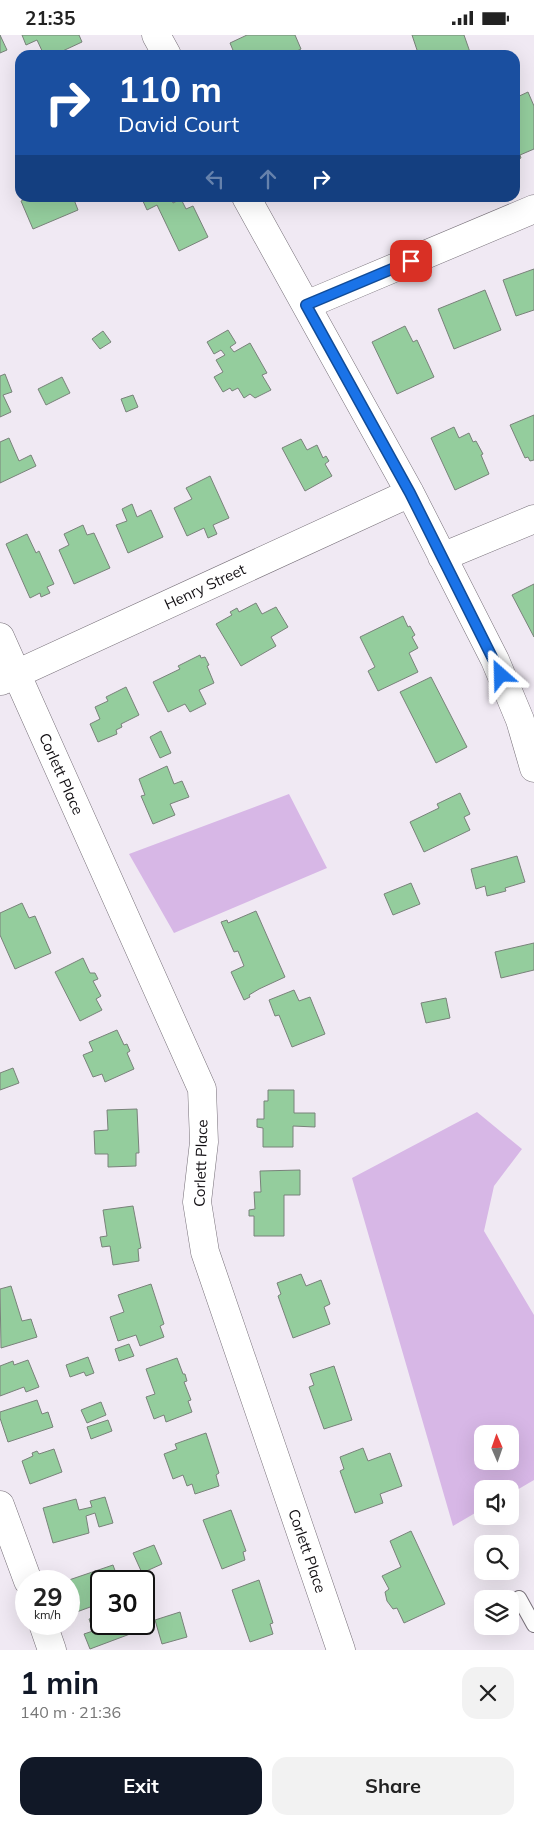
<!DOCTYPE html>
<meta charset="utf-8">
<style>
:root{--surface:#fff;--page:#f2f2f2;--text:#222;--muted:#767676;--accent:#111827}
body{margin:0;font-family:Mulish,sans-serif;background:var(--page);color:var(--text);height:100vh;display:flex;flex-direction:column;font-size:19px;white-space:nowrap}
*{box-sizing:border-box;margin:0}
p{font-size:16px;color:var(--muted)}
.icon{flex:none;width:28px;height:28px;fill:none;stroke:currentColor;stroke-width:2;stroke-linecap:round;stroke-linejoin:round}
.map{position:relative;height:1615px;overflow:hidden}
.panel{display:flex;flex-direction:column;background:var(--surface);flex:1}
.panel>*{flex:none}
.top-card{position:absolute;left:15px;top:15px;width:505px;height:152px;border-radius:15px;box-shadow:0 5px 20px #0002;background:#1a4fa0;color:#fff;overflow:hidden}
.needle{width:32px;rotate:358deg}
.controls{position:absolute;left:474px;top:1390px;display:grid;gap:10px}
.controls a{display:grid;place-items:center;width:45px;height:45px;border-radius:10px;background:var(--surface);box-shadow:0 5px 20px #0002;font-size:25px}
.speed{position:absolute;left:15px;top:1535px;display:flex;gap:10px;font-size:25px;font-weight:700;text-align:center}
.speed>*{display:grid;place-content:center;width:65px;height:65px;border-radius:50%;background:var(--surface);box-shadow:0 5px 20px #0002;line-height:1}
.speed small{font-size:12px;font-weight:400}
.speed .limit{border:2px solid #111;border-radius:8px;background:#fff;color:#111}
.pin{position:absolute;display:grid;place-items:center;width:42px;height:42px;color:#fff;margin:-21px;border-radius:10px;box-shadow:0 2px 8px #0006}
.me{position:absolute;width:55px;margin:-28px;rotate:335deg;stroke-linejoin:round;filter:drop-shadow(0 0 4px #0008)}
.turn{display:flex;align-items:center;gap:18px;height:105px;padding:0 20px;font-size:22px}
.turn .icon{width:65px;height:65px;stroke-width:2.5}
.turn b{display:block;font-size:35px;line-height:42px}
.lanes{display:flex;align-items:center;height:48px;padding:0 20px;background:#0003;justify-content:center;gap:25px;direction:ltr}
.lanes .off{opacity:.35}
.round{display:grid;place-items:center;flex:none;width:52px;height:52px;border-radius:15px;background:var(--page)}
.head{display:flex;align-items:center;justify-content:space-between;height:85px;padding:0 20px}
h1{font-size:30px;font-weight:700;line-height:38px;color:var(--accent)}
.cta{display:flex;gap:10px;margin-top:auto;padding:10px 20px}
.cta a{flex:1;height:58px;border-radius:15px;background:var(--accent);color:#fff;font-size:20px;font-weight:700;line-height:58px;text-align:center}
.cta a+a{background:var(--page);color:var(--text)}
.status{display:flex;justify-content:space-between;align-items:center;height:35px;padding:0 25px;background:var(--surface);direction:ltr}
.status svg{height:14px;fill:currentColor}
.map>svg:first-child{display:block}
.green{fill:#d7b7e6;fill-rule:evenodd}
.building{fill:#94cd9d;stroke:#79827a}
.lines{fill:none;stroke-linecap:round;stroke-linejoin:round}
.lane-casing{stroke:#777079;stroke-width:16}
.street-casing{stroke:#777079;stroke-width:29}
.lane{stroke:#fff;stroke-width:14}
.street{stroke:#fff;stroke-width:28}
.route-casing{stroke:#114b97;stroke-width:12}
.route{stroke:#1a73e8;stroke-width:9}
.labels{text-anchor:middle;stroke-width:4.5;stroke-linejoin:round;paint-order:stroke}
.street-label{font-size:15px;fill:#110e12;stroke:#fff}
</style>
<div class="status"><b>21:35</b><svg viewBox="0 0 49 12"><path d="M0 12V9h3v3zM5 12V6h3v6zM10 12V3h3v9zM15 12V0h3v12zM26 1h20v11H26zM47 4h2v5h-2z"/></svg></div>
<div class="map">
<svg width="534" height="1615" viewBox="0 0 534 1615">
<rect width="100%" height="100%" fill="#f0e9f3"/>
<path class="green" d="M289 759 327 833 174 898 129 819Z
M477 1077 522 1114 494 1151 484 1196 534 1280V1445L510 1459V1454H482V1474L453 1491 352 1143ZM482 1399H510V1426H482Z"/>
<path class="building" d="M0 0 7 15 0 18Z
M22 0H79L82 7 54 20H44L37 5 26 10Z
M247 0H295L301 14 289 20H235L230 8Z
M412 0H464L471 20H423V17L418 18Z
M528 57 534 71V114L520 120 521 123 515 126V63Z
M30 162H73L78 175 33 194 21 166Z
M146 162H171L173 168 181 164 186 174 193 171 208 202 179 216 157 170 147 175 142 164Z
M534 234V275L516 281 503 245Z
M485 255 501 295 454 314 438 274Z
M405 291 413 307 417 305 434 342 397 359 372 307Z
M228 295 236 308 230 312 234 317 250 308 267 338 262 340 271 355 255 363 250 359 244 363 238 353 232 356 230 353 223 357 214 342 223 337 216 325 225 320 221 315 214 319 207 307Z
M103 296 111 307 100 314 92 304Z
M5 339 12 357 3 360 11 377 0 382V341Z
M62 342 70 358 46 370 38 354Z
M133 360 138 372 126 377 121 364Z
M534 380V425L530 426 528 422 525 423 510 390Z
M454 392 459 403 469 398 473 407 476 406 483 419 481 420 489 439 455 455 431 403Z
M9 403 19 426 31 420 36 431 0 448V407Z
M301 404 307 415 317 410 323 423 326 421 329 426 325 429 332 441 305 456 282 413Z
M210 441 229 483 213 490 217 499 208 503 204 493 187 501 174 473 192 464 186 453Z
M132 469 137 482 151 475 163 502 128 518 116 490 127 486 122 474Z
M83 490 87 500 94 498 110 533 74 549 59 515 69 510 64 499Z
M27 499 36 518 39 516 54 549 47 552 50 558 41 562 40 558 30 563 6 509Z
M534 549V602L512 560Z
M256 568 262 579 276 572 288 592 271 602 276 611 241 631 216 589 232 580 230 577 237 573 239 577Z
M403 581 408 592 410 591 415 600 412 602 418 613 409 618 418 637 378 656 368 636 375 632 360 602Z
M200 620 201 623 205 622 209 630 207 631 214 648 199 655 206 669 190 677 185 669 168 677 153 647 180 634 178 631Z
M431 642 467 712 436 728 400 657Z
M126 652 139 680 121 689 122 692 116 695 117 699 98 707 90 689 100 684 95 672 108 666 106 662Z
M161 696 171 718 160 723 150 702Z
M167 731 174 749 182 746 189 762 170 769 175 780 153 789 141 761 145 760 139 744Z
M460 758 470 779 464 782 470 795 424 817 410 787 439 773 437 769Z
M517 821 525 847 505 853 506 856 487 861 485 851 476 854 471 834Z
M411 848 420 869 393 880 384 859Z
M22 868 29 883 35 881 51 918 15 934 0 900V878Z
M256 876 285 942 259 954 249 960 250 962 244 965 231 937 244 931 238 916 234 917 221 887 227 885 228 888Z
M534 908V935L501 943 495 917Z
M83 923 90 938H95L98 944 93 946 101 961 96 964 102 975 80 986 55 937Z
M294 955 299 966 310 962 325 999 292 1012 279 980 275 981 269 965Z
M446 963 450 983 426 988 421 968Z
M117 995 124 1010 127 1009 130 1016 127 1018 134 1034 105 1047 102 1039 93 1042 83 1020 93 1016 89 1007Z
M13 1033 19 1048 0 1055V1038Z
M268 1055H294V1078H315V1092L293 1091V1112H263V1093L257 1092V1084H264V1066H268Z
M137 1074 139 1118H136V1131L108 1132V1119H95L94 1096 108 1095 107 1075Z
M300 1135V1160H284V1201H254V1181H249V1175L255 1174 254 1157H261L260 1136Z
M133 1171 141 1213 138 1214 139 1226 113 1230 110 1211 102 1212 100 1202 107 1201 103 1175Z
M301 1239 306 1251 321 1245 330 1269 324 1272 330 1289 293 1303 278 1261 281 1259 277 1248Z
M151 1249 164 1289 160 1291 164 1302 140 1311 136 1300 118 1306 110 1282 124 1277 118 1260Z
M11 1251 22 1286 31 1284 37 1302 1 1313 0 1254Z
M129 1309 134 1321 119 1326 115 1314Z
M88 1322 94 1338 86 1341 84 1337 70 1342 66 1330Z
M177 1323 183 1339H185L187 1346 184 1347 191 1365 188 1366 192 1377 166 1387 164 1380 154 1384 146 1362 155 1359 146 1334Z
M28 1325 39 1352 26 1357 24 1352 0 1361V1331L13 1326 14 1330Z
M334 1331 352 1385 324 1394 309 1352 314 1350 310 1339Z
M37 1365 42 1379 48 1377 53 1392 8 1407 0 1383V1377Z
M101 1367 106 1380 87 1388 81 1375Z
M108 1385 112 1396 91 1404 87 1392Z
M206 1398 219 1438 216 1440 219 1451 195 1459 192 1449 187 1451 183 1440 173 1444 164 1419 177 1414 175 1409Z
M363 1413 368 1426 390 1418 402 1451 380 1459 383 1468 355 1478 340 1436 344 1434 340 1422Z
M54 1414 62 1437 30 1449 22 1426 33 1421 32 1418 37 1416 39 1419Z
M105 1462 113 1488 99 1492 95 1478 86 1481 89 1498 53 1508 43 1473 76 1464 79 1475 92 1472 90 1466Z
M231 1475 246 1516 243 1517 245 1525 222 1534 203 1485Z
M411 1496 445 1569 404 1588 397 1573 393 1574 387 1566 385 1557 389 1554 382 1541 401 1532 390 1506Z
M154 1510 162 1529 142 1538 133 1518Z
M113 1530 117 1541 108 1545 109 1546H101V1568L74 1578 69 1563V1546H66Z
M259 1545 273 1588 270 1589 273 1599 250 1607 232 1555Z
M180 1577 187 1602 162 1609 155 1585Z
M101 1580V1589H144V1587L146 1593 90 1614 84 1599 93 1596 89 1584Z"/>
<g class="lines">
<defs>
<path id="lane" d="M519 1563 534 1590"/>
<path id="street" d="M156 0 167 20
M246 162 410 458 495 625 520 685 534 733
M306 270 534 174
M442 522 534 484
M0 602 202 1054 204 1107 197 1167 205 1217 341 1615
M1 646 410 458
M0 1470 28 1546
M43 1589 52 1615"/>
</defs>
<use href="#lane" class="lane-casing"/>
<use href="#street" class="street-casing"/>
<use href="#lane" class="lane"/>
<use href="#street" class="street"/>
</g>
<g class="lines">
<defs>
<path id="route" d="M411 226 306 270 410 458 501 640"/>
</defs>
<use href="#route" class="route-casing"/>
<use href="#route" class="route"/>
</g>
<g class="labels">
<g class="street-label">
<text transform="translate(205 552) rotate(-25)" y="5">Henry Street</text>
<text transform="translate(61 739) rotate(66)" y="5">Corlett Place</text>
<text transform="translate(201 1128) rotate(-88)" y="5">Corlett Place</text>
<text transform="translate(307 1516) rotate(71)" y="5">Corlett Place</text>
</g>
</g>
</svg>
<div class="controls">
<a><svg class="needle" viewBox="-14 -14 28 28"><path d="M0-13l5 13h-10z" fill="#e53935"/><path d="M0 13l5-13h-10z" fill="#767676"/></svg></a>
<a><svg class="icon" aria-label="sound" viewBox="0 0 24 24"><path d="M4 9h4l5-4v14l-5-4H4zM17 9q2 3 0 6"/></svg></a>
<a><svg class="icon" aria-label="search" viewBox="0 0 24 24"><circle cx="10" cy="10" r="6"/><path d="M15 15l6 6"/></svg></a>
<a><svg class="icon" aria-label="layers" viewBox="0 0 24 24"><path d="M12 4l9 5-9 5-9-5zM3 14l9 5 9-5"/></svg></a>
</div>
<div class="speed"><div>29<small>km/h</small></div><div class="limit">30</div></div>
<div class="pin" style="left:411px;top:226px;background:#d93025"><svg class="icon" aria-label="arrive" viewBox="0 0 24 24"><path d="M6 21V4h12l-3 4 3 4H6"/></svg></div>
<svg class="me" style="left:501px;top:640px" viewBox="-20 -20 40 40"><path d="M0-17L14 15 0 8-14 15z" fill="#1a73e8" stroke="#fff" stroke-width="4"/></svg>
<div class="top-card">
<div class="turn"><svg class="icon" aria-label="right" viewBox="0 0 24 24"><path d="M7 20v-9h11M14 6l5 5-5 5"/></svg><div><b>110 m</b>David Court</div></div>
<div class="lanes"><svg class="icon off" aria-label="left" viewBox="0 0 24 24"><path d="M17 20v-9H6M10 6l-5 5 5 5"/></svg><svg class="icon off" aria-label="ahead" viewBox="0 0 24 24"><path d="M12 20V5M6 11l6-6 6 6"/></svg><svg class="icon" aria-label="right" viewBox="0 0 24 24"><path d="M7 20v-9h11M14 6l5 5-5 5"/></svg></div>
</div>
</div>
<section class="panel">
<div class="head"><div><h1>1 min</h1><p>140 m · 21:36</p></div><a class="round"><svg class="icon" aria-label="close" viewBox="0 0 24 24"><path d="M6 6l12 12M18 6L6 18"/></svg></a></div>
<div class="cta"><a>Exit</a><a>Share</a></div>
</section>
